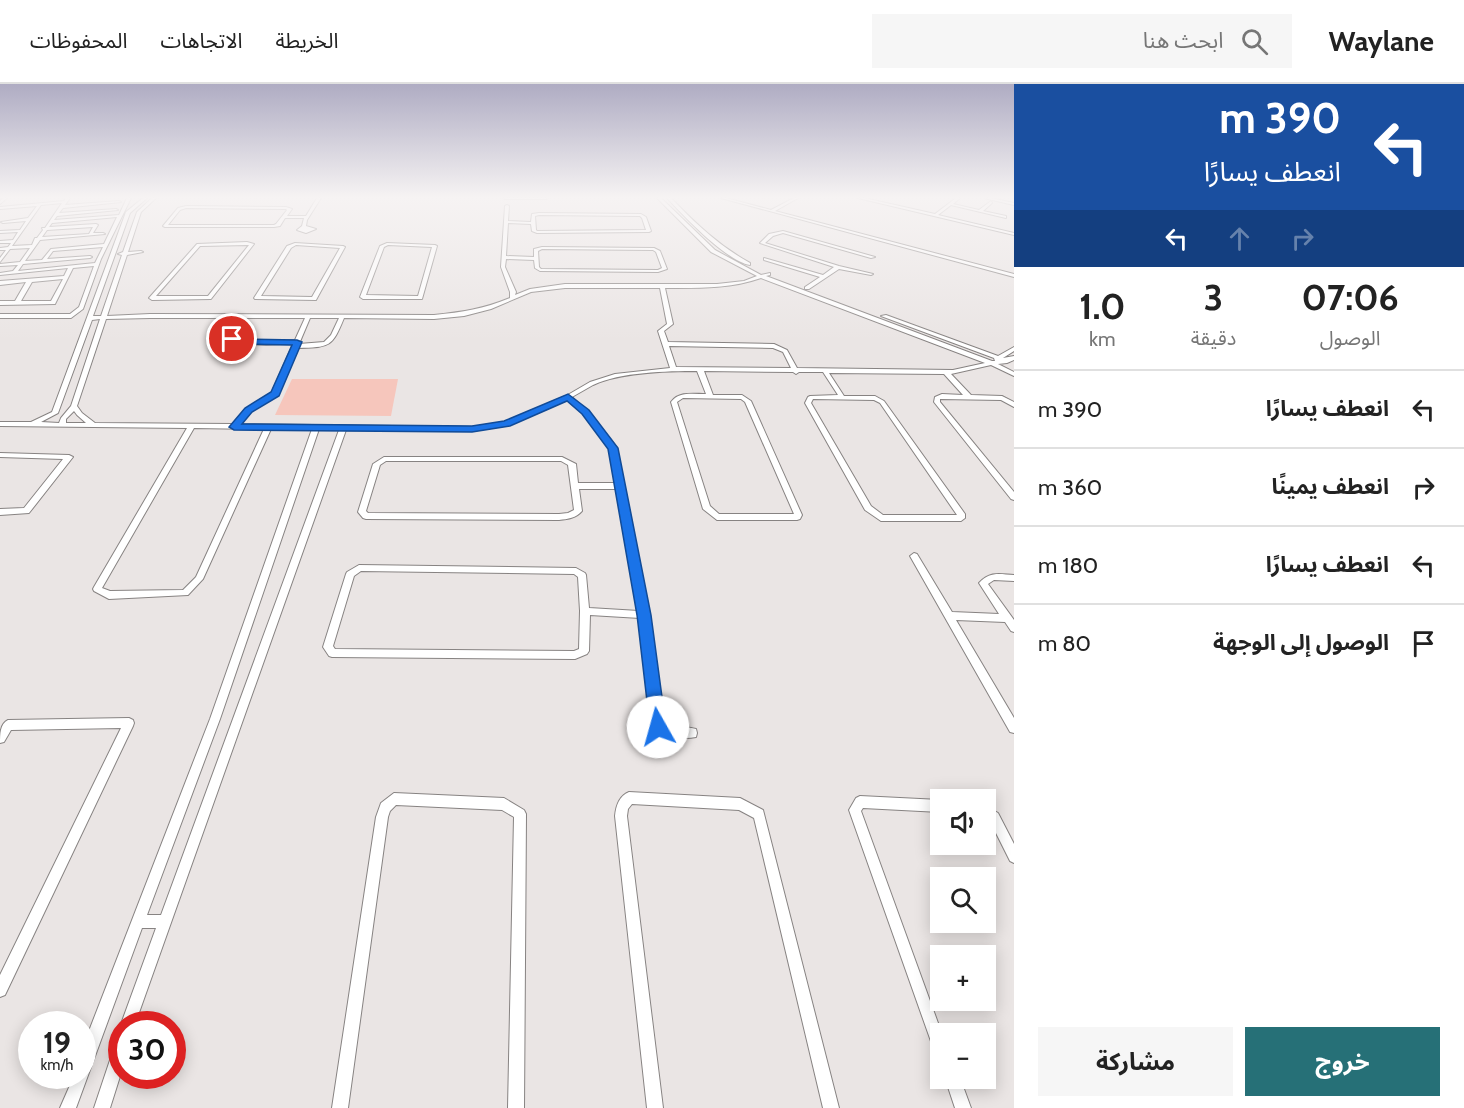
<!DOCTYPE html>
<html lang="ar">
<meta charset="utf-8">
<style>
:root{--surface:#fff;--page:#f6f6f6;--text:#222;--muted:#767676;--line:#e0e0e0;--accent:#267077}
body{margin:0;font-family:Cabin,"Noto Sans Arabic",sans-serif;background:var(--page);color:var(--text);direction:rtl;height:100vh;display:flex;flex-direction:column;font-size:22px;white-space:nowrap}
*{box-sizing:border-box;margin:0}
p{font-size:20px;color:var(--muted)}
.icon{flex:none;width:33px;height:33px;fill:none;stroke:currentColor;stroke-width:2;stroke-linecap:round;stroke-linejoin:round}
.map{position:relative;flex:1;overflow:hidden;direction:ltr}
.drawer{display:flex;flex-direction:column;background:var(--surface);width:450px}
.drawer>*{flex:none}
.top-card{background:#1a4fa0;color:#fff;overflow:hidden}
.fabs{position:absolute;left:930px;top:705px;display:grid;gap:12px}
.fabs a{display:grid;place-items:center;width:66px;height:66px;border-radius:0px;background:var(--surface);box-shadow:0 3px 15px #0003;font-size:30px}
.speed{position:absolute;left:18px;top:927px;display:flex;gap:12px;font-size:30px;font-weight:700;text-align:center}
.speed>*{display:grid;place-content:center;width:78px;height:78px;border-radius:50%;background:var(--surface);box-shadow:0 3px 15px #0003;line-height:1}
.speed small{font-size:15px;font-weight:400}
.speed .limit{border:9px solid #d22;background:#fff;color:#111}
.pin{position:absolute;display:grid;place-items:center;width:51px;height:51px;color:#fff;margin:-26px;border:3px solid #fff;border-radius:50%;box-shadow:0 2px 6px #0007}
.me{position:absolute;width:66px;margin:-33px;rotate:353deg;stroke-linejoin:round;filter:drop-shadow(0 0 4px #0008)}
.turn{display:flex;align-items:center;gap:21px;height:126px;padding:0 24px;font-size:27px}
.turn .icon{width:78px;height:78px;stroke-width:2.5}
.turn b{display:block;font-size:42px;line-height:51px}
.lanes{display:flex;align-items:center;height:57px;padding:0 24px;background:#0003;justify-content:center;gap:30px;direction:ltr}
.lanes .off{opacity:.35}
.eta{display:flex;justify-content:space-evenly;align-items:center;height:102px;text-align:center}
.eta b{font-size:36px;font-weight:700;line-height:42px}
.primary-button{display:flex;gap:12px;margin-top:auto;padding:12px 24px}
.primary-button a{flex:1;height:69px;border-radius:0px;background:var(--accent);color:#fff;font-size:24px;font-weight:700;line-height:69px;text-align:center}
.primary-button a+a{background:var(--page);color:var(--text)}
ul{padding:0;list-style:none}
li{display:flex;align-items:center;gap:18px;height:78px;padding:0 24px;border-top:2px solid var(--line)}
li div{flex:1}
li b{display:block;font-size:22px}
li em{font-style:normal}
header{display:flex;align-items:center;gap:36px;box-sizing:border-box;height:84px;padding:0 30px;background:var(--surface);border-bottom:2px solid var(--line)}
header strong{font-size:28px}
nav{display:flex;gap:33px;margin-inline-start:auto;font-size:21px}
.search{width:420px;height:54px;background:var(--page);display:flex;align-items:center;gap:15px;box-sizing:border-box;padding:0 21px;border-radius:0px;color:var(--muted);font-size:22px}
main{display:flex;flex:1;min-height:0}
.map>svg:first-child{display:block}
.green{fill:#f6c6bc}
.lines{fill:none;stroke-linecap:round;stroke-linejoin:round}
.minor-casing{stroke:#878382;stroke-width:2}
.minor{fill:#fff;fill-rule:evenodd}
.route{fill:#1a73e8;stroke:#114b97;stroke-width:1.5}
</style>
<header>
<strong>Waylane</strong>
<div class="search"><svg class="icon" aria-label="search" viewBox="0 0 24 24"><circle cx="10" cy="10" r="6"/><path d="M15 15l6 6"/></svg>ابحث هنا</div>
<nav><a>الخريطة</a><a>الاتجاهات</a><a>المحفوظات</a></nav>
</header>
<main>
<section class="drawer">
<div class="top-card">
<div class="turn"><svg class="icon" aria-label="left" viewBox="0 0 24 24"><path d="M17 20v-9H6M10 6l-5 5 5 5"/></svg><div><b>390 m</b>انعطف يسارًا</div></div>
<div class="lanes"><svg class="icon" aria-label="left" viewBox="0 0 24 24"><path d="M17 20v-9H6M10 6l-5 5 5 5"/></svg><svg class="icon off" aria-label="ahead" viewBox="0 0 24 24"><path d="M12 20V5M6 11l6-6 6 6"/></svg><svg class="icon off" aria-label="right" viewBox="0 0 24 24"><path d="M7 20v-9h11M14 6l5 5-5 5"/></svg></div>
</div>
<div class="eta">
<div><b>07:06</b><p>الوصول</p></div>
<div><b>3</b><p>دقيقة</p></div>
<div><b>1.0</b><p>km</p></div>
</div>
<ul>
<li><svg class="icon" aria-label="left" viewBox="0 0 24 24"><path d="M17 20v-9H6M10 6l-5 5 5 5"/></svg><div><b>انعطف يسارًا</b></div><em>390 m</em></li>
<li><svg class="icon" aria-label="right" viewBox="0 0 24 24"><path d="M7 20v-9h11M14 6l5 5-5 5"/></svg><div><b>انعطف يمينًا</b></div><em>360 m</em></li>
<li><svg class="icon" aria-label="left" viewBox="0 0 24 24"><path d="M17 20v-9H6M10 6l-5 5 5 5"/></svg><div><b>انعطف يسارًا</b></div><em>180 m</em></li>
<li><svg class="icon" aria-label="arrive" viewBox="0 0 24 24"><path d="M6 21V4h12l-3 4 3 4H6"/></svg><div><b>الوصول إلى الوجهة</b></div><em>80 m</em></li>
</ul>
<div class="primary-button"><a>خروج</a><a>مشاركة</a></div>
</section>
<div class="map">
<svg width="1014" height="1024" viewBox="0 0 1014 1024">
<rect width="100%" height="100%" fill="#eae5e4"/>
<path class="green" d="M292 295H398L391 332 275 331Z"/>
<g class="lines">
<defs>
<path id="minor" d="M3 114H7L0 120V117Z
M66 114H70L65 121 119 117 121 118 63 124 59 129 116 125 118 126 57 132 54 136 119 131 127 114H131L101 175 83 225 71 234H0V230H70L79 223 94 182 73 184 55 220 0 221V217H15L26 198 0 201V197L64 192 68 184 0 191V189L13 187 18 181 0 182V180L20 178 30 164 10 165 0 178V174L6 166H0V164L8 163 11 159H0V157L13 156 18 148 0 149V147L20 146 26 137 3 139 1 138 28 134 37 122 0 125V123L64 117ZM62 119 45 144H42L43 146 37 154H35L32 161 12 162 41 121ZM117 133 104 160 51 165 42 176 25 177 40 156 105 150 103 149H93L98 141 96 140 49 143 52 139ZM93 143 89 150 42 153 47 146ZM103 163 95 179 18 187 23 180 90 174 92 173 90 172 47 175 53 167ZM63 195 51 217H21L32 198Z
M143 114H147L130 129 93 232H101L122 171 118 170 123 168 137 128 152 114H156L141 128 128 168 141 167 143 168 127 171 107 232 150 230 434 231C463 228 483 225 510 214V208L501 183 505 122 507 121 509 122 508 137 531 138 532 130 539 129 641 130 646 133 651 147 649 148 537 149 532 147 531 140 508 139 506 172 534 173V165L542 163 654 164 660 167 667 185 658 188 540 187 535 184 534 176 506 175 505 183 516 208 515 211 530 205 565 200H717L744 197 757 192 711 168 657 114H661L715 166 761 191 770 189V191L766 192 992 277H995L994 274 881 232 886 231 998 272 1014 263V267L1003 274 1014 272V276L1007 279 998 280 1014 288V292L991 281 951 290 971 311 1002 312 1014 318V323L1001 316 940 315V318L1014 408V416L1011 415 934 318 935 313 942 310 963 311 944 290 829 289 844 312H875L884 317 965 430V434L961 437H881L865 426 805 319 808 313 810 312 838 311 823 288H799L796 290 793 288 704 287 713 311H742L751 317 802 431 800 435 797 436H717L703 425 671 318C679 307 693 310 706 310L697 287C667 287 620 288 593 301 586 305 579 309 572 313L587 327 617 364 649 531 663 640C673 644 685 642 696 645L697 649 696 653C682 656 667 652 654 647L653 643 640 534 590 531 589 567 587 570 575 575 332 573 329 572 323 563 346 490 347 488 359 481 576 484 585 489 586 491 589 524 639 527 617 405H579L582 427C576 434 568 435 559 436L366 435 363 434 358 428 373 380 384 373H562L576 380 578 399H616L609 364 583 329 567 316 509 341 472 347 346 346 135 940H122V942L121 940 156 844H142L76 1024H60L74 992H82V965L210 635 312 345H271L203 495 188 511 109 515 94 507 93 505 94 503 187 344 0 342V338H31L52 328 126 128ZM539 131 640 132 642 134 646 146 537 147 536 146 535 132ZM542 165 653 166 656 168 662 184 658 186 541 185 539 183 538 167ZM761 194 985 279 953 286 797 284 787 266 774 260 668 258 664 247 673 240 665 204C698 204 730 205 761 194ZM565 204H660L667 240 658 247 670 284 615 290 590 298 566 312 505 338 472 343 240 340 250 327 277 310 298 264C329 263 332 264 344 234L434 235 464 232 491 225 531 208ZM150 234H226L220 245C236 266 270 260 293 260L272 308 246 325 233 340 95 339 82 329 77 322 106 235ZM231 234H305L295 256C274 257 240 263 226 245ZM310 234H339L331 251 324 258 299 260ZM100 235 71 322 61 334 59 339 41 338 58 329 92 236ZM669 262 773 264 783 268 791 284 676 283ZM683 314 741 315 745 318 794 430H719L710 422 677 318ZM813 315 874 316 880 319 957 431H883L871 422 811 319ZM74 327 77 331 86 339H66V335ZM194 344 264 345 196 493 183 506 110 507 102 504ZM319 345 339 346 161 831H147L220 635ZM386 377H561L568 381 574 426 568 429 559 430 368 429 366 427 380 381ZM361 487 574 490 578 493 580 527 579 565 574 567 335 565 333 562 354 492Z
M317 114H321L307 136 306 142 316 145 306 149 297 146 302 142 304 134H285L280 142 274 143H165L163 142 178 124 186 122 286 123 292 125 287 132H306ZM186 124 286 125 287 126 276 140 274 141H168L180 126Z
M503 114H548L546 115H505Z
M667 114H671C695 139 719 162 750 179V181C726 177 684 132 667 114Z
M721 114H726L771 126 794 114H798L775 127 1014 190V193Z
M858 114H864L935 130 956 114H960L953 120 979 126 991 117 992 119 983 127 1006 132V134L951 121 938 131 1014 149V151Z
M984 114H990L1014 119V121Z
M783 147 875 173 871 174 783 149 773 152 765 159 839 182 873 190 871 191 839 185 809 205H805V203L820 193 764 176V174L823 191 834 183 760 159 769 150Z
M247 158 254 160 211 215 152 216 149 214 197 160ZM249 161 208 212H156L200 162Z
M295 159 343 162 345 163 316 216 255 215 254 214 287 162ZM296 161 340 164 312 213 261 212 291 164Z
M387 159 435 161 437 162 422 215H363L360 213 380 162ZM388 161 432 163 418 212 366 211 384 163Z
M0 369 69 371 73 373 29 429 0 431V425L24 424 63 375 0 373Z
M914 469 917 470 952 528 999 530 979 499C990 487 999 490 1014 491V497L994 496 988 500 1014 536V548L1011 547 1005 538 956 536 1014 634V649L1010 648 910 472Z
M129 634 133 636 134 639 133 642 5 911 0 913V891L121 644 11 646 4 658 0 659C0 650 0 640 8 636Z
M629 708 740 714 763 726 839 1024H823L754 734 739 726 632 720 628 725 627 732 663 1024H647L615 732C616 722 619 712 629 708Z
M394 709 504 714 524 726 526 730 524 1024H508L514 733 502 726 396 721 390 727 388 733 348 1024H332L376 733 381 719Z
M860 712 940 716V728L863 724 861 727 942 950H940V970L935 968 933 963 849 726 856 714Z
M986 722 998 729 1014 760V779L1010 777 990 737 986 734Z
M122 954V986L110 1024H94L115 961 117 956Z
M945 994H960L971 1024H955Z"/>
</defs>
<use href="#minor" class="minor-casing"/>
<use href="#minor" class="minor"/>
</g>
<linearGradient id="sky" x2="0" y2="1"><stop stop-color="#afacc3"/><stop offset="0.44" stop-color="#f6f3f3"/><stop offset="1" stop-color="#f6f3f3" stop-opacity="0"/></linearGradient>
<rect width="1014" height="257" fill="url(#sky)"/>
<path class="route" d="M232 252 242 255 297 256 302 258 279 312 252 328 242 340 472 342 504 337 568 310 589 326 618 364 651 531 666 643 664 648 658 650 652 648 650 643 637 531 608 365 582 330 567 317 510 342 472 348 234 346 229 343 245 324 271 308 292 261 241 260 229 256V253Z"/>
</svg>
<div class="fabs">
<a><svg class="icon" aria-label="sound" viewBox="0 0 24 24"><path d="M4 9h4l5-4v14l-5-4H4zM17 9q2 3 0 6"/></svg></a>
<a><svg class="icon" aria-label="search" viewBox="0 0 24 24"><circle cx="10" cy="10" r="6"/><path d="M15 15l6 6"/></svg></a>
<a>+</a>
<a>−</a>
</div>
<div class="speed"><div>19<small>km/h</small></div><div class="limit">30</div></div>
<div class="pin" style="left:232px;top:255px;background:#d93025"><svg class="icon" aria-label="arrive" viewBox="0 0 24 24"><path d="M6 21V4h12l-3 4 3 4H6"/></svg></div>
<svg class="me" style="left:658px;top:643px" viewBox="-20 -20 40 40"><circle r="19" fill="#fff"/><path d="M0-13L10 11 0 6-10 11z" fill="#1a73e8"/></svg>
</div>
</main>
